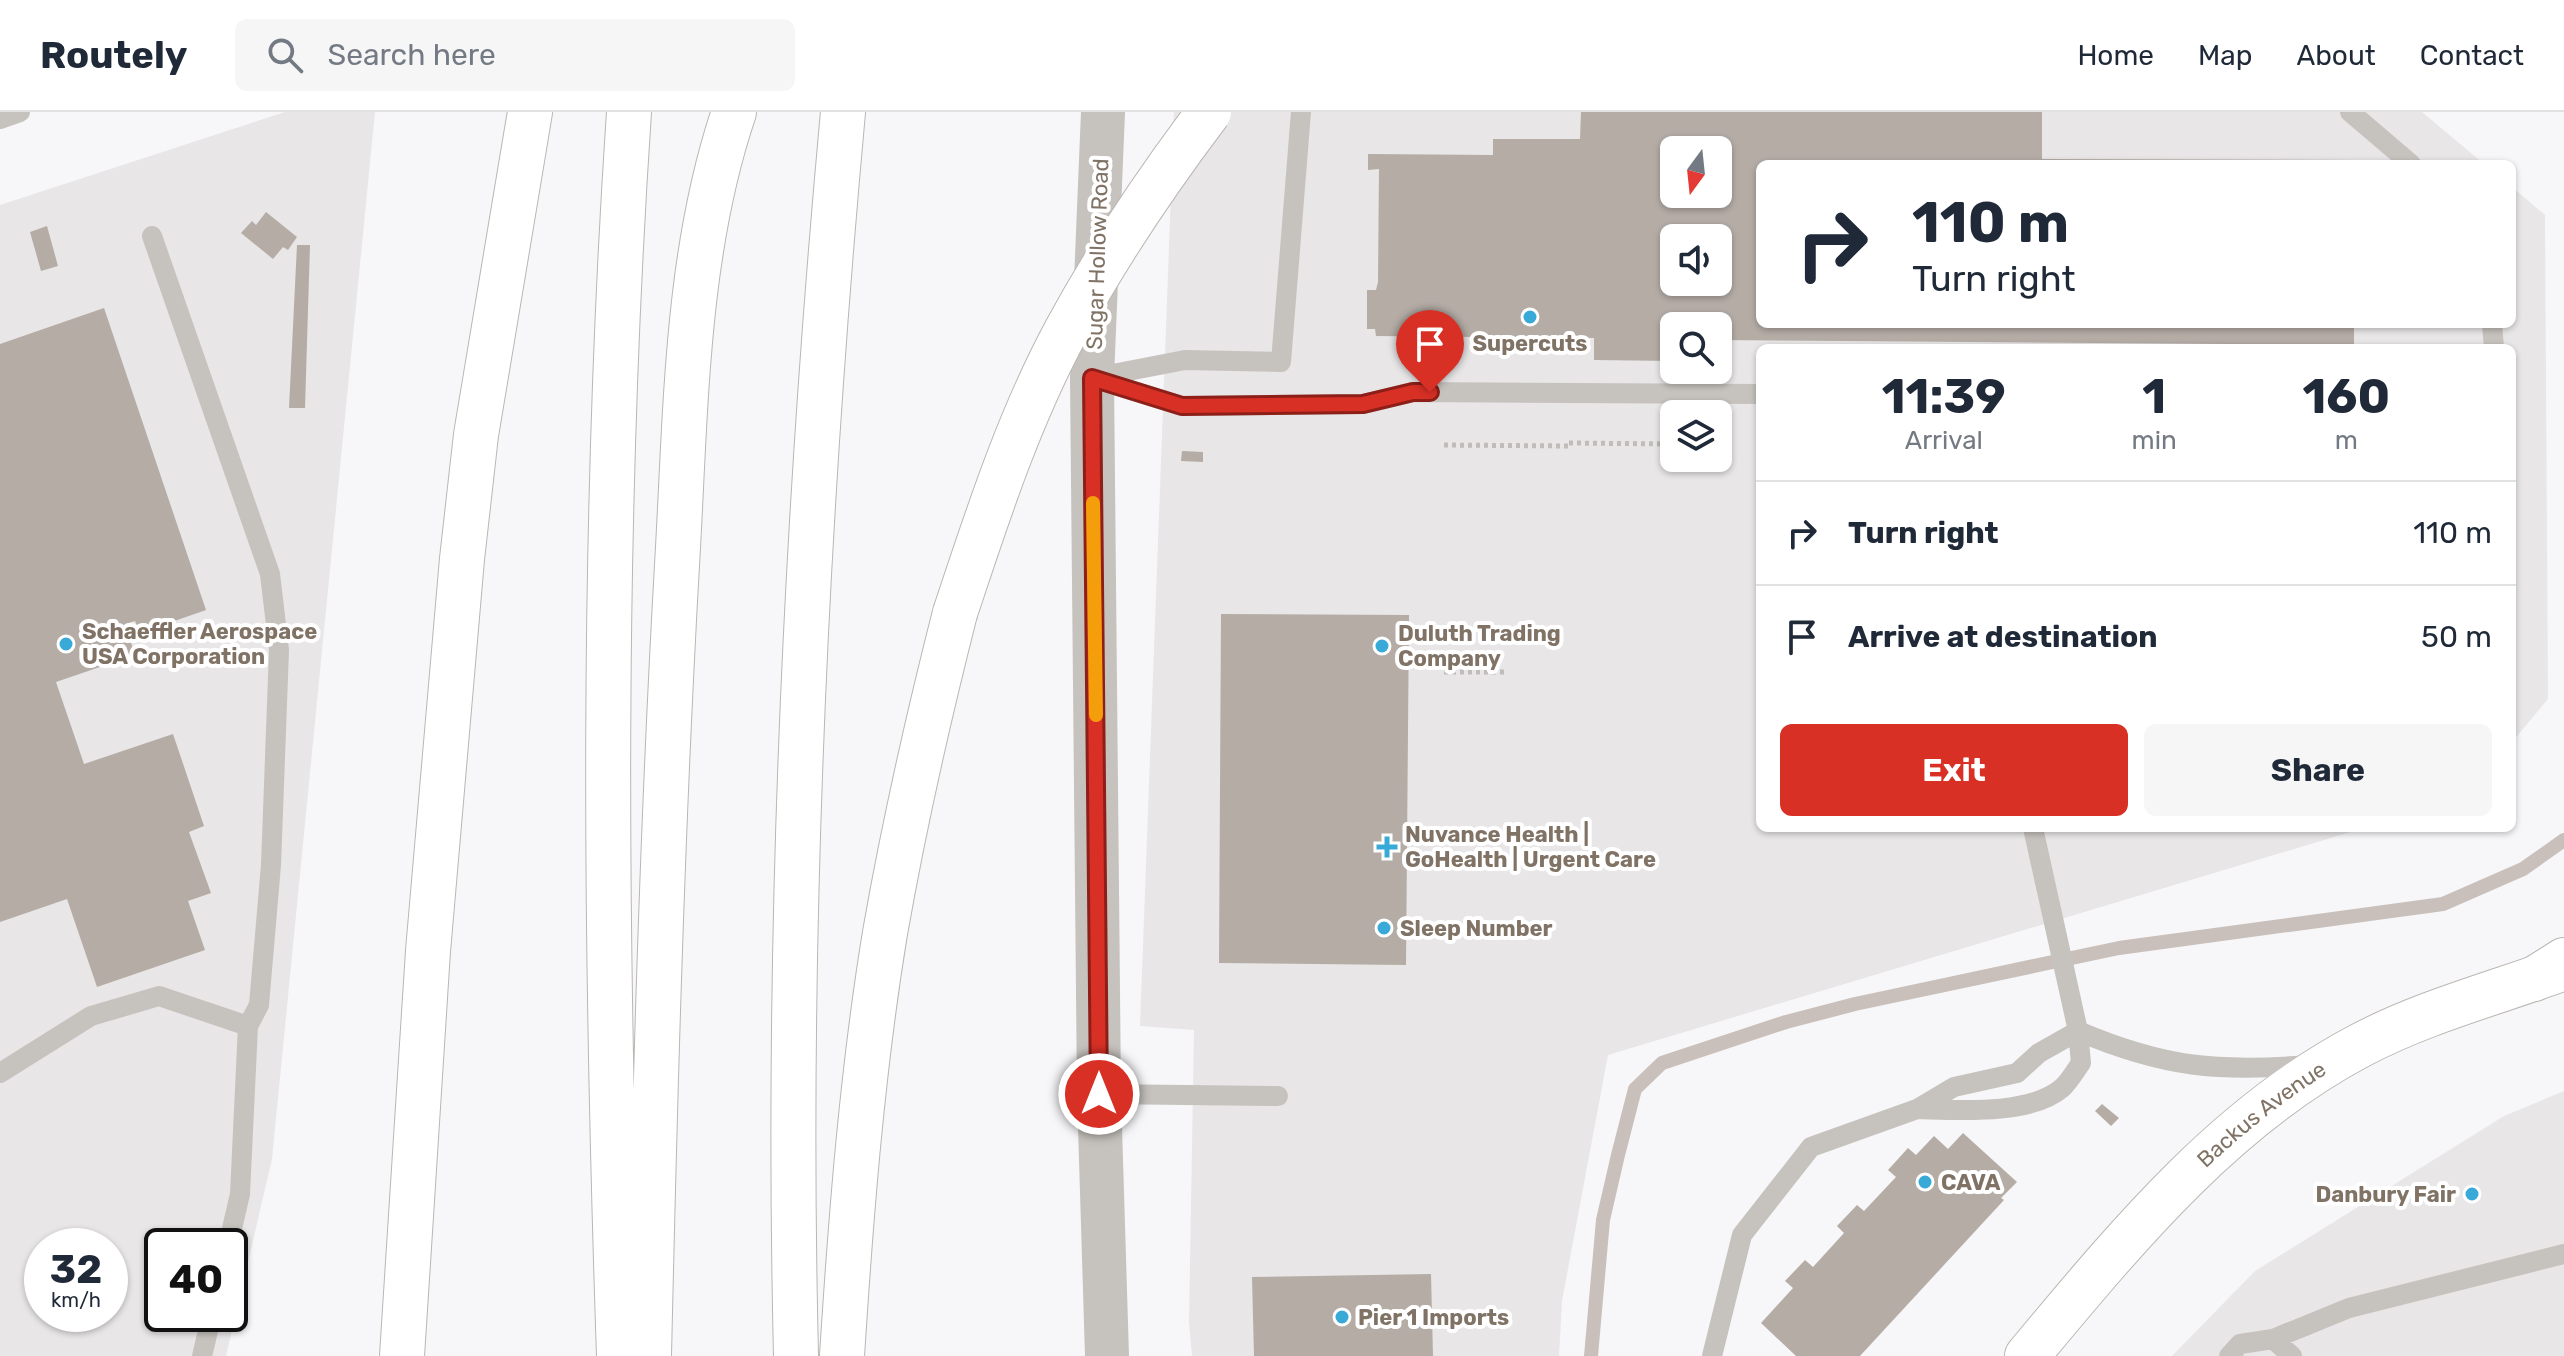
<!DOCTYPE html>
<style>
:root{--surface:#fff;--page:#f6f6f7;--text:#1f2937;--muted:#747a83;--line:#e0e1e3;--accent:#d93025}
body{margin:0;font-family:Rubik,sans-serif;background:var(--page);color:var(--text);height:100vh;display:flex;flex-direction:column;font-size:30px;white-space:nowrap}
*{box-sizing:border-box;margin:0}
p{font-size:26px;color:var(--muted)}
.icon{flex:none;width:44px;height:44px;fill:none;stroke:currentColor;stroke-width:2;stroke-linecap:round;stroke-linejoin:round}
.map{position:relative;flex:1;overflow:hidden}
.sheet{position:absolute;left:1756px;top:232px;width:760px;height:488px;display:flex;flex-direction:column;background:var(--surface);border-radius:12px;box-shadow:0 2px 6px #0004}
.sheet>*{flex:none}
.top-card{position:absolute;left:1756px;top:48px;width:760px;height:168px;border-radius:12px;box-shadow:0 2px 6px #0004;background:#fff;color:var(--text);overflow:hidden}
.needle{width:52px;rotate:195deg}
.buttons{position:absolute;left:1660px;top:24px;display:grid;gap:16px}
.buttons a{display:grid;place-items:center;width:72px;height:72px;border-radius:12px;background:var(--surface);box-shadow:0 2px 6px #0004;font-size:40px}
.speed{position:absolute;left:24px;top:1116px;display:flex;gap:16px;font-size:40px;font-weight:700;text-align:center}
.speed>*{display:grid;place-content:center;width:104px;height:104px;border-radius:50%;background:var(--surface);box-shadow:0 2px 6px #0004;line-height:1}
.speed small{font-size:20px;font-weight:400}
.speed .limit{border:4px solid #111;border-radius:12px;background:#fff;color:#111}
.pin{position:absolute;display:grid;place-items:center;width:68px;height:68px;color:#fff;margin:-82px -34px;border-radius:50% 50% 50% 0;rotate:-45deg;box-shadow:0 0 8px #0007}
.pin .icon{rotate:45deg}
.me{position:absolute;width:88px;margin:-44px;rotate:0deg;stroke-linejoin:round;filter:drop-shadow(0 0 6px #0008)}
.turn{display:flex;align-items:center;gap:28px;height:168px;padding:0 24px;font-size:36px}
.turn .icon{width:104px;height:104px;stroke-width:2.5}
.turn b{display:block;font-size:56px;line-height:68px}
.eta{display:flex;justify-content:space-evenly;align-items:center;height:136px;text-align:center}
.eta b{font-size:48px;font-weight:700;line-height:56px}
.cta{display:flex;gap:16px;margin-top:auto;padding:16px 24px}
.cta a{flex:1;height:92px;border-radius:12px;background:var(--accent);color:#fff;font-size:32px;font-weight:700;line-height:92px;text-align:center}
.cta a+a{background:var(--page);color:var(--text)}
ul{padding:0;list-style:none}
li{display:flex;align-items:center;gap:24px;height:104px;padding:0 24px;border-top:2px solid var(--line)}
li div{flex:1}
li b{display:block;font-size:30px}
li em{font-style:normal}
header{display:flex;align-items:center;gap:48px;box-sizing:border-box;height:112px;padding:0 40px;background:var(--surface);border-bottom:2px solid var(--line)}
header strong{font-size:38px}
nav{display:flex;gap:44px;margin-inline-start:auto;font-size:28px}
.search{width:560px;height:72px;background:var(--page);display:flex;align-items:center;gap:20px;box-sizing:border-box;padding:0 28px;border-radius:12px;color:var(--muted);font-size:30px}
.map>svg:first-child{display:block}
.built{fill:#e8e6e7;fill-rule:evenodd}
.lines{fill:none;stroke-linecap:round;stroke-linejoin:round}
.stream{stroke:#cac0bb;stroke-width:14}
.building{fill:#b4aca5;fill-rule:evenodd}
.secondary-casing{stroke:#bbb6b1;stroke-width:46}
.motorway-casing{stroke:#bab6b2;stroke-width:46}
.path{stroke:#bfbcb9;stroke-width:5;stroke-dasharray:4 4;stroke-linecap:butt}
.service{stroke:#c6c2be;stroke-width:20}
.tertiary{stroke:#c6c2be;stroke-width:44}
.secondary{stroke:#fff;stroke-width:44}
.motorway{stroke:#fff;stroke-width:44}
.motorway-bridge-casing{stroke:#bab6b2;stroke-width:46;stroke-linecap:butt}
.motorway-bridge{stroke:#fff;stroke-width:44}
.route-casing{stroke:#8d1f18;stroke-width:20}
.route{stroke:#d93025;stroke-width:14}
.slow{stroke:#f59e0b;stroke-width:14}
.poi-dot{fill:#39a9d8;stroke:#fff;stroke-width:3}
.labels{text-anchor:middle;stroke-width:8;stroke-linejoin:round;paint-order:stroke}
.street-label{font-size:22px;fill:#807366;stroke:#fff}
.poi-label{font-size:22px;font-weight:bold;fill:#807366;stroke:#fff;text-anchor:start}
</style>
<header>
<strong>Routely</strong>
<div class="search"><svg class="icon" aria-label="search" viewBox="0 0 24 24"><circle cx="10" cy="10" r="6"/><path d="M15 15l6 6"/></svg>Search here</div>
<nav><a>Home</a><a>Map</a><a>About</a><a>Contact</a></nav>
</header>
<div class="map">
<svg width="2564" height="1244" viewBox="0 0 2564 1244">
<rect width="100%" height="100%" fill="#f7f7f9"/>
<path class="built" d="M285 0H375L272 1047 226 1244H0V93ZM42 1134H110V1202H42ZM162 1134H230V1202H162Z
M1174 0H2422L2484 52H1760V212H2512V75L2545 103 2548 587 2512 630V236H1760V716H2364L1608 943 1562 1189 1559 1244H1192L1189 1210 1194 918 1140 914ZM1674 38H1718V82H1674ZM1674 126H1718V170H1674ZM1674 214H1718V258H1674ZM1674 302H1718V346H1674Z
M2564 979V1244H2172L2255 1159 2504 1004Z"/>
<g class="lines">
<path class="stream" d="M1591 1244 1603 1108 1618 1043 1635 977 1662 951 1786 910 1855 892 2119 836 2443 792 2523 757 2564 728"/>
</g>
<path class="building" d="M1581 0H2042V47L2354 48V52H1760V212H2354V233L1718 228V214H1674V249L1594 248V226L1376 224 1375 217H1367V178H1376L1378 170 1379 57 1368 58V42L1493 43V27H1580ZM1674 38H1718V82H1674ZM1674 126H1718V170H1674Z
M266 100 297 125 288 138 283 135 273 147 241 121 252 109 256 113Z
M47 114 58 154 41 159 30 120Z
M297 133H310L305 296H289Z
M104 196 206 498 140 521 135 509 125 512 135 543 56 570 84 652 173 622 204 714 189 720 211 781 188 789 205 838 97 875 67 787 0 810V232Z
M1182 339 1203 340V350L1181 349Z
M1221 502 1409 503 1406 853 1219 851Z
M2102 992 2119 1006 2111 1014 2095 999Z
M1963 1021 2017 1070 2001 1086 2004 1088 1860 1244H1796L1761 1211 1793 1176 1785 1169 1805 1148 1813 1155 1844 1121 1837 1114 1857 1093 1864 1099 1896 1065 1888 1058 1908 1036 1916 1043 1934 1024 1948 1037Z
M1431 1162 1433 1244H1254L1252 1165Z"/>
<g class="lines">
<defs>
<g id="secondary">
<path id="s1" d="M2027 1244C2124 1128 2223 1006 2359 934 2423 900 2496 881 2564 856"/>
</g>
<path id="motorway" d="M2534 867 2564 848
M402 1244 428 839 462 447 476 323 530 0
M619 1244C605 829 601 414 629 0
M649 1244C655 980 662 717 677 453 686 302 685 145 734 0
M796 1244C786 829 805 413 843 0
M842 1244C851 1103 862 961 885 821 904 713 928 607 955 501"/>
</defs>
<use href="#secondary" class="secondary-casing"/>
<use href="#motorway" class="motorway-casing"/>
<path class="path" d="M1569 331 1674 332
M1444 333 1568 334
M1444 560H1506"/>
<path class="service" d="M1301 0 1281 250 1185 248 1092 266 1182 294 1363 292 1413 280 1760 282
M2350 0 2411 52
M0 7 20 0
M152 124 270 462 279 538 271 753 259 893 248 914 240 1082 228 1134
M2492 212 2494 236
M0 961 91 904 159 884 248 914
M1099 982 1278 984
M1917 997C1957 998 2029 1004 2062 976 2069 970 2075 959 2081 951L2078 919 2033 716
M2273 1227 2292 1244
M202 1244 212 1202
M1712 1244 1742 1123 1811 1035 1917 997 1954 975 2017 961 2039 941 2078 919C2165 956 2218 960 2311 953
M2229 1244 2240 1232 2273 1227 2349 1196 2564 1142"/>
<path class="tertiary" d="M1103 0 1092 266 1099 982 1107 1244"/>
<use href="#secondary" class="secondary"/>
<use href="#motorway" class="motorway"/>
<defs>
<path id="motorway-bridge" d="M955 501C987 405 1018 308 1066 219 1108 141 1156 70 1209 0"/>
</defs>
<use href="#motorway-bridge" class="motorway-bridge-casing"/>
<use href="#motorway-bridge" class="motorway-bridge"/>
</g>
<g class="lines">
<defs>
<path id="route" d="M1099 982 1092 266 1182 294 1363 292 1413 280H1430"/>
</defs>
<use href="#route" class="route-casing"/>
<use href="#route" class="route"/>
<path class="slow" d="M1093 391 1096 603"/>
</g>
<g class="poi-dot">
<circle cx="1530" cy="205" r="8"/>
<circle cx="66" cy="532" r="8"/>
<circle cx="1382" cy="534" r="8"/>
<path d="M1383 723h8v8h8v8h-8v8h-8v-8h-8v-8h8z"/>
<circle cx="1384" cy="816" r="8"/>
<circle cx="1925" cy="1070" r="8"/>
<circle cx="2472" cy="1082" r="8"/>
<circle cx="1342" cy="1205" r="8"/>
</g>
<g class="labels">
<g class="street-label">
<text transform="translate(1097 142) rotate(-88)" y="8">Sugar Hollow Road</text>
<text dy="8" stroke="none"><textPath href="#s1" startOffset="338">Backus Avenue</textPath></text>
</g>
<g class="poi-label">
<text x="1530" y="239" text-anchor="middle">Supercuts</text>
<text x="82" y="527">Schaeffler Aerospace<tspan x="82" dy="25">USA Corporation</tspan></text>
<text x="1398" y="529">Duluth Trading<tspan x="1398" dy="25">Company</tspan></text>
<text x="1405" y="730">Nuvance Health |<tspan x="1405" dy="25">GoHealth | Urgent Care</tspan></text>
<text x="1400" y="824">Sleep Number</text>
<text x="1941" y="1078">CAVA</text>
<text x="2456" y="1090" text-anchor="end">Danbury Fair</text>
<text x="1358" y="1213">Pier 1 Imports</text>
</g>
</g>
</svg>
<div class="buttons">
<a><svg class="needle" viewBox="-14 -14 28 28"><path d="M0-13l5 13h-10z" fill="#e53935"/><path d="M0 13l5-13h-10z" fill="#747a83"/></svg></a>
<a><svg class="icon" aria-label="sound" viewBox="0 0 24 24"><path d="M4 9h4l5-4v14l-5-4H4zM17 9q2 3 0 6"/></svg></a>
<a><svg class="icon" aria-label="search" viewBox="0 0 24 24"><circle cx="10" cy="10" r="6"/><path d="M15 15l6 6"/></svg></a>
<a><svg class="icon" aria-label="layers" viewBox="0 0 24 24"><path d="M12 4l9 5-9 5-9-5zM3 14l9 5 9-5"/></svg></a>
</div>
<div class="speed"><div>32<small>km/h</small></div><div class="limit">40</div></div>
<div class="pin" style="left:1430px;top:280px;background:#d93025"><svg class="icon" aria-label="arrive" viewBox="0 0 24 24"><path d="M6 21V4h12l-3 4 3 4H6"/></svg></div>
<svg class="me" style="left:1099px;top:982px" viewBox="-20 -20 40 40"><circle r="17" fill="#d93025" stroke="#fff" stroke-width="3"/><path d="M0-11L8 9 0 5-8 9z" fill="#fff"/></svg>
<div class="top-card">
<div class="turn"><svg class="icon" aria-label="right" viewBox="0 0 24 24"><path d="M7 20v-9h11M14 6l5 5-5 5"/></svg><div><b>110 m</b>Turn right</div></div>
</div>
<section class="sheet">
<div class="eta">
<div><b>11:39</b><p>Arrival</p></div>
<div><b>1</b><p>min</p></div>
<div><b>160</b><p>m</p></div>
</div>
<ul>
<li><svg class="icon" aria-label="right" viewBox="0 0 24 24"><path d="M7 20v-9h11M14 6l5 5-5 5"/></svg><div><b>Turn right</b></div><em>110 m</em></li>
<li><svg class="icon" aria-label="arrive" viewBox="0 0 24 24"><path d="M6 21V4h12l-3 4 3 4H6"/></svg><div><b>Arrive at destination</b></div><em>50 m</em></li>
</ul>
<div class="cta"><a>Exit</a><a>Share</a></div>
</section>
</div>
